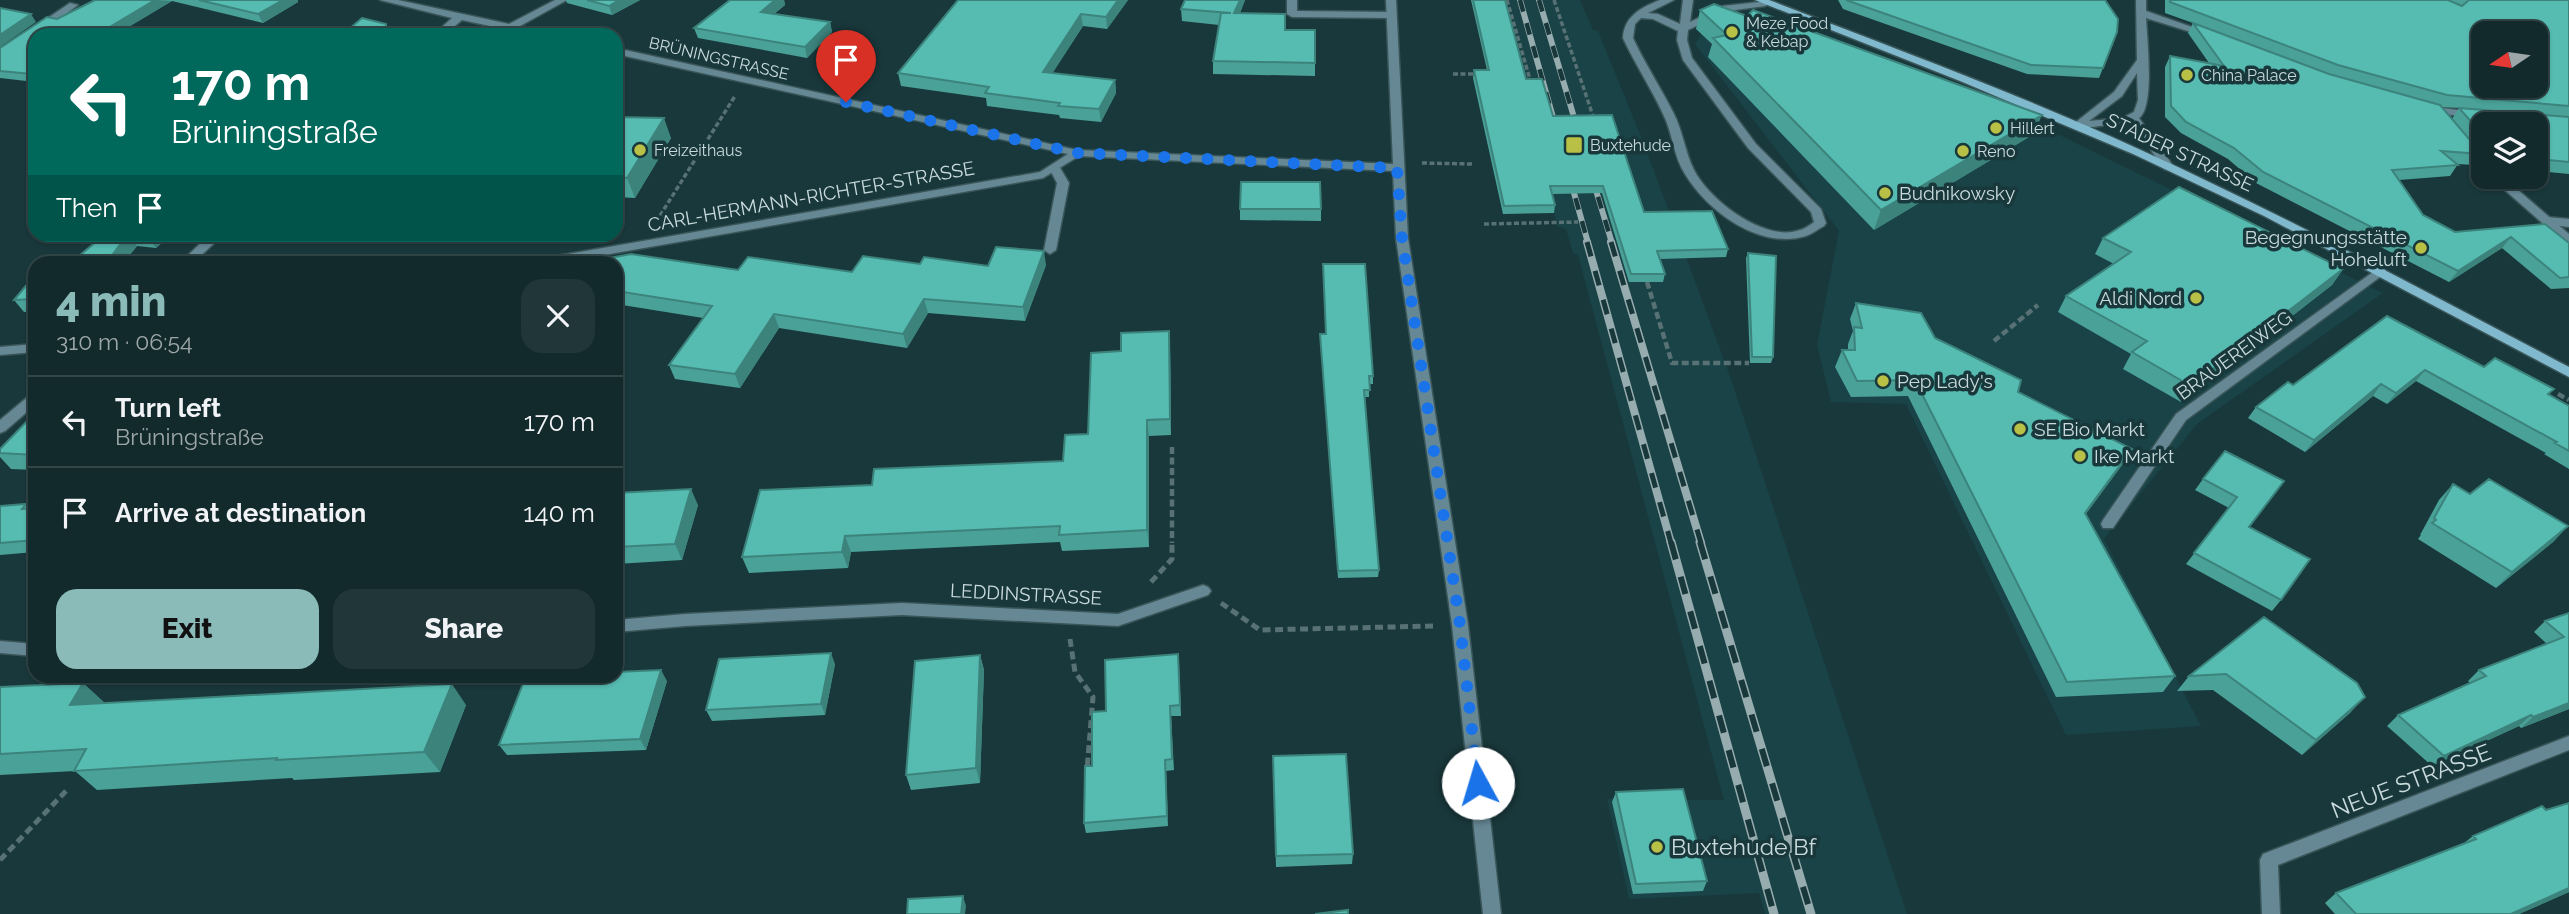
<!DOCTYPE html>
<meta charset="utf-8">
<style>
:root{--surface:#132a2c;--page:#203638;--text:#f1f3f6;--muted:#9da7a9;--line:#324648;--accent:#8bbbb9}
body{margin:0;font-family:Raleway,sans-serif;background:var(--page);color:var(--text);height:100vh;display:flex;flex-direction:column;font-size:26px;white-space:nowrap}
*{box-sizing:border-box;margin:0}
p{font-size:23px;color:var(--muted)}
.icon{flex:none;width:38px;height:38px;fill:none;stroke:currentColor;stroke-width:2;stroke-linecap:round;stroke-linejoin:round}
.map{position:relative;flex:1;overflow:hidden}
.side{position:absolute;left:28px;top:256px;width:595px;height:427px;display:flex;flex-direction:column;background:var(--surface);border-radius:21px;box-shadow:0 2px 5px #0004,0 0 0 2px var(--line)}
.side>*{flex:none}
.top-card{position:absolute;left:28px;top:28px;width:595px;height:214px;border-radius:21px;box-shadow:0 2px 5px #0004,0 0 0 2px var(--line);background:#00695c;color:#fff;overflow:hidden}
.needle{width:46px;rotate:257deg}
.controls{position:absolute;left:2471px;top:21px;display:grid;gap:14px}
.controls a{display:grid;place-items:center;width:77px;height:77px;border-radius:14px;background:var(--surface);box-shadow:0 2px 5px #0004,0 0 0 2px var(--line);font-size:35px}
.pin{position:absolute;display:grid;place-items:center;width:60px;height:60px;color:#fff;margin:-72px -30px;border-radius:50% 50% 50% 0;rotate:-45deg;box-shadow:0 0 7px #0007}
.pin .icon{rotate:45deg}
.me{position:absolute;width:77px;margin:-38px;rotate:354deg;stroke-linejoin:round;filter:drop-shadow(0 0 5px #0008)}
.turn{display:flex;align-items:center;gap:24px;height:147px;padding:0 28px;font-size:32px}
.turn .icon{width:91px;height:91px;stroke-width:2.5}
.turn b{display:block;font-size:49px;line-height:60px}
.then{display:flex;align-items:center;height:66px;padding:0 28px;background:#0003;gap:14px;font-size:26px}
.round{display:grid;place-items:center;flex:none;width:74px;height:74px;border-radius:21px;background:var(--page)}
.headline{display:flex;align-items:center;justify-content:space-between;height:119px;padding:0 28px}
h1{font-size:42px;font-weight:800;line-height:52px;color:var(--accent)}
.button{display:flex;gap:14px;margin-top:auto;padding:14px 28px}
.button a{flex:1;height:80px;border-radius:21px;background:var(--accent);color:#111;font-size:28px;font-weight:800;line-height:80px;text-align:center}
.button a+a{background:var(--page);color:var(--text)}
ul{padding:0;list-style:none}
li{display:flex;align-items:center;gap:21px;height:91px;padding:0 28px;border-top:2px solid var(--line)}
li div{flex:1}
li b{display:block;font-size:26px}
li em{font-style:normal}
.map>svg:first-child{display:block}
.built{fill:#194347}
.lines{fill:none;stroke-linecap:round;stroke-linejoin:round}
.lane-casing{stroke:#395558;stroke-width:3}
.street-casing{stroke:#395558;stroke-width:3}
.secondary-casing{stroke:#395558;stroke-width:3}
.path-far2{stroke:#577174;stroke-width:3.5;stroke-dasharray:5 2.5;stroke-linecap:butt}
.path-far1{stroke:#577174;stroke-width:4.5;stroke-dasharray:7 3.5;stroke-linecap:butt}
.path{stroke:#577174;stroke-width:5;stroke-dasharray:8 4.5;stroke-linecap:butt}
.lane{fill:#668895;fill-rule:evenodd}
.street{fill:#668895;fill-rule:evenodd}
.secondary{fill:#80b9cd;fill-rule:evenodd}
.rail-far2-casing{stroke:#97acae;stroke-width:6}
.rail-far1-casing{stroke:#97acae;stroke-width:8}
.rail-casing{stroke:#97acae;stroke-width:9}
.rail-far2{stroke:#19383b;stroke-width:4.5;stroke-dasharray:12;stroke-linecap:butt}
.rail-far1{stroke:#19383b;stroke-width:5;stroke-dasharray:15;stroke-linecap:butt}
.rail{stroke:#19383b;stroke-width:6;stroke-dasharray:18;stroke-linecap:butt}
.wall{fill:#4aa198;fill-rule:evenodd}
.shaded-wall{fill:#3c837c}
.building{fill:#56bbb1;stroke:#3c837c;stroke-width:2;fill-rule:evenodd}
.route{stroke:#1a73e8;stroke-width:12;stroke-dasharray:0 21.6}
.poi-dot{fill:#b9c046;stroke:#19383b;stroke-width:2.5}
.labels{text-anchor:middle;stroke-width:7;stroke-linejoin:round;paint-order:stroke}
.far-poi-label{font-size:16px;fill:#c9dadc;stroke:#19383b;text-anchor:start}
.far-street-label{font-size:16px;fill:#c9dadc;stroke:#19383b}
.street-label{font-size:19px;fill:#c9dadc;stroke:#19383b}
.poi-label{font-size:19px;fill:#c9dadc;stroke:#19383b;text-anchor:start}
.near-street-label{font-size:23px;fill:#c9dadc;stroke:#19383b}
.near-poi-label{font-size:23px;fill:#c9dadc;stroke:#19383b;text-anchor:start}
</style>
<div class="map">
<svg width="2569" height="914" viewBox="0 0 2569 914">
<rect width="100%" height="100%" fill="#19383b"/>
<path class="built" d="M1503 0H1580L1593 30 1598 31 1644 144 1730 376 1907 914H1765L1759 893 1629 899 1607 799 1682 796 1688 800H1724L1578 255 1573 253 1566 229 1557 226 1554 213 1503 214 1473 78 1518 77Z
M1708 24 1923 78 2045 128 2383 293 2197 424 2104 539 2201 726 2066 735 1906 404 1831 402 1817 345 1839 231 1695 44Z"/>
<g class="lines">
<defs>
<path id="lane" d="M1287 0H1297V11L1391 12 1396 15 1391 18 1292 17 1287 14Z
M1660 0H1674L1648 13 1658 14 1680 24 1683 0H1693L1690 22 1723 6 1768 1 1770 3 1765 6 1728 11 1688 30 1687 40 1692 58 1756 144 1821 209 1826 223 1824 226C1818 229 1812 234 1806 236 1760 250 1708 212 1685 174 1673 156 1673 133 1663 114 1651 88 1635 64 1623 38 1624 16 1642 7 1660 0ZM1641 18 1653 19 1678 31 1677 40 1683 60 1748 148 1811 212 1814 222C1810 225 1805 229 1800 230 1765 243 1709 200 1694 170 1685 152 1683 132 1674 114 1661 88 1645 64 1633 38L1635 24Z
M1055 165 1059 166 1069 183 1056 250 1050 254 1044 250 1057 183 1049 168Z
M2547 217 2569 219V227L2543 224 2541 221Z"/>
<path id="street" d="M380 0H398L509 24 555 0H567L520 26 552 35H533L462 20 444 35H433L452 18Z
M1386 0H1396L1408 238 1468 625 1501 914H1483L1452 625 1396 238 1393 171 1079 156 1043 178 564 262H539L545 258 1040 172 1068 154 616 54V48L1077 150 1393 164Z
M2136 0H2146V11L2212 34 2207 37 2146 18C2147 38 2155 107 2139 118L2174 167 2168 170 2164 169 2131 122 2076 129 2071 126 2114 92 2137 60ZM2137 73 2138 100 2134 112 2122 118 2089 121 2122 96Z
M70 3 78 5 44 30H36V26Z
M2428 106 2473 112 2478 115 2473 118 2424 111V107Z
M2465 143 2469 144 2483 159V168L2479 167 2461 148V144Z
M2490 177H2503L2569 234V244L2565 243Z
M210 234H224L194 262H181Z
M2380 267 2384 268 2386 271 2384 274 2186 420 2113 528H2103L2101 524 2103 520 2176 414Z
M35 344V352L0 355V347Z
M35 393V405L5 431 0 433V420L30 395Z
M1203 585 1208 587 1211 591 1208 595 1118 626 902 615 685 626 616 632V620L685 614 902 603 1118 614Z
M0 641 35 644V656L0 653Z
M2569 736V750L2278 865 2280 914H2262L2260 860 2263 854Z"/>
<path id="secondary" d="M1755 0H1769C1894 48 2021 95 2143 151 2288 217 2428 293 2569 367V377L2264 216 2133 154 1960 81Z"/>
</defs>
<use href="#lane" class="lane-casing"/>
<use href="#street" class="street-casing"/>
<use href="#secondary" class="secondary-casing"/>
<path class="path-far2" d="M1507 0 1531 83
M1554 0 1594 119
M1453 74H1477
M1422 163 1472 164
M656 222 735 96
M1484 224 1578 222"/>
<path class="path-far1" d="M1647 282 1672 363H1749
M1994 341 2038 305
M2558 394 2569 400
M1172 447V543"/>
<path class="path" d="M1151 582 1172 559V542
M1221 603 1260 630 1435 626
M1070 639 1075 672 1093 697 1087 770
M0 860 66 791"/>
<use href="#lane" class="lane"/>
<use href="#street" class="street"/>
<use href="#secondary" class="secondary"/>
<defs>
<path id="rail-far2" d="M1520 0 1558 135
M1539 0 1579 134
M1591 174 1612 243
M1569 175 1588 243"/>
<path id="rail-far1" d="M1587 242 1671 543
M1611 242 1701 543"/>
<path id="rail" d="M1671 542 1774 914
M1700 542 1811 914"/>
</defs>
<use href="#rail-far2" class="rail-far2-casing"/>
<use href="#rail-far1" class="rail-far1-casing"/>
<use href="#rail" class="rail-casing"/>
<use href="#rail-far2" class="rail-far2"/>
<use href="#rail-far1" class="rail-far1"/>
<use href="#rail" class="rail"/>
</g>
<path class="wall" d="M95 0H298V2L263 23 172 1 115 35H35V82L0 78V48Z
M566 0H640L612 15 567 3Z
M730 0H784L785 5 774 14 830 22 832 32 807 58 698 38 694 28Z
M958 0H1128L1107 29 1083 26 1052 73 1115 80 1116 93 1101 122 1060 118 1059 115 987 106 986 98 901 86 898 73Z
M1185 0H1245L1240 13 1285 30H1315V76L1213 74V61L1219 25 1182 21 1181 9Z
M1471 0H1505L1526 79 1553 116 1644 212 1728 249 1726 257 1660 259 1665 274 1663 282H1629L1602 193 1552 194 1555 205 1554 213 1503 214 1473 78 1474 70H1487Z
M1838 0H2105L2103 68 2099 78 2027 74 1843 9Z
M2165 0H2569V174L2536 171V124H2483V155L2452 119 2482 154 2474 165 2458 164 2450 176 2399 180 2423 215 2455 232 2545 224 2569 243V288L2551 289 2502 248 2449 282 2256 183 2228 159 2181 133 2165 117V67L2170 56 2209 63 2188 33 2193 23 2165 13ZM2441 107 2459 108 2452 119Z
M1700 10 2034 134 1874 230 1708 57 1712 44 1696 29Z
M616 117 671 138 635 198 616 197Z
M1240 209H1321V221L1240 220Z
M105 234H172L156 248 137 246 124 262H72Z
M2103 238 2343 269 2332 285 2181 402 2123 369 2131 354 2058 312 2066 296 2114 264 2095 254Z
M1748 253 1773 357 1771 363H1750L1746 258Z
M616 262 738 270 852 272 920 264 988 266 1046 265 1025 321 928 313 907 348 779 328 740 388 675 379 669 365 703 318 616 304Z
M35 275V311L24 312 14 300Z
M1856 303 1935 338 2018 392 2132 449 2122 465 2085 515 2175 676 2163 692 2056 697 1908 396 1851 397 1835 367 1842 350H1848V344L1853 331 1850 319Z
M2387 316 2484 367 2554 389 2549 394 2569 406V469L2544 454 2546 453 2416 381 2387 404 2373 396 2305 452 2248 418 2256 407 2293 385Z
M1169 331 1170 347 1171 435 1149 436V547L1062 551 1060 542 851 552 848 568 749 573 742 557 872 485 1063 461 1088 434 1121 351Z
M1320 334 1373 376V384H1369V397H1365L1379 570 1378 577 1338 578Z
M35 413V470L11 469 0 457V449Z
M2225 451 2249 527 2281 600 2272 611 2186 564 2229 508 2195 490 2203 479Z
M2453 484 2470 494 2568 526 2553 542 2496 588 2418 539 2421 535H2420L2439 500Z
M616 493 698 505 682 560 616 564Z
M26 504 31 508H35V552L0 555V506Z
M2569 613V709L2521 728 2519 726 2432 766 2387 726 2398 715 2470 683 2468 681 2479 670 2547 644 2534 632 2545 621Z
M2264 617 2351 712 2302 755 2213 690 2177 691 2189 676Z
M980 655 984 670 980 783 911 790 906 775Z
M835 664 825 715 712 721 706 710Z
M1179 665 1181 716H1171L1174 770 1166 771 1168 826 1086 833 1084 823 1106 711Z
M667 681 646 750 507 755 499 745Z
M83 683 104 703 466 705 440 772 294 780 292 778 97 790 75 771 0 775V687Z
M1273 756 1353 854 1352 864 1276 867Z
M1616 792 1707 881 1703 891 1633 894 1612 802Z
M2569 803V892L2519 914H2335L2325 903 2336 893 2464 843 2473 836 2546 810Z"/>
<path class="shaded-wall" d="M155 0 172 1 115 35H99L98 34Z
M283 0H298V2L263 23 258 14Z
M619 0H640L612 15 609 6Z
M775 0H784L785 5 764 22 761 12Z
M1118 0H1128L1107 29 1106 17Z
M1240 0H1245L1235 26 1234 13Z
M31 14 36 22 0 47V35Z
M1081 14 1083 26 1045 85 1043 72Z
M830 22 832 32 807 58 805 47Z
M386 24 391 34V35H386Z
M1115 80 1116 93 1101 122 1099 109Z
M2042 115 2034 134 1874 230 1881 210Z
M664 118 671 138 635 198 627 178Z
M128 234 137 246 124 262H107Z
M151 234H172L156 248 148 237Z
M2511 237 2502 248 2449 282 2458 271Z
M1044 251 1046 265 1025 321 1023 307Z
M2343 269 2332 285 2181 402 2191 386Z
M924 299 928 313 907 348 903 334Z
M774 314 779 328 740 388 735 374Z
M1169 331 1170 347 1171 435 1170 419Z
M2425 370 2416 381 2387 404 2396 393Z
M2381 384 2373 396 2305 452 2314 440Z
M1147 420 1149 436V547L1147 530Z
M2132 449 2122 465 2075 529 2085 513Z
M691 489 698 505 682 560 675 544Z
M2568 526 2553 542 2496 588 2512 572Z
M845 536 851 552 848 568 842 552Z
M831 653 835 664 825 715 821 704Z
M980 655 984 670 980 783 976 768Z
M661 670 667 681 646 750 640 739Z
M83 683 105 703 70 705Z
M452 684 466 705 440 772 424 752Z
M2365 697 2351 712 2302 755 2316 740Z
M2569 703V709L2521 728 2533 717Z
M2531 715 2519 726 2432 766 2444 756Z
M1165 760 1166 771 1168 826 1167 816Z
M2569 888V892L2519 914H2511Z
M963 896 966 906 965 914H961Z"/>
<path class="building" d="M95 0H155L98 34 94 33 90 35H35V72L32 74 0 71V48L47 17 57 19Z
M199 0H283L258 14Z
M587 0H619L609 6Z
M730 0H775L761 12 830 22 805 47 694 28Z
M958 0H1118L1106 17 1081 14 1043 72 1115 80 1099 109 1058 106 1060 103 985 93 989 87 898 73Z
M1185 0H1240L1234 13 1285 14V30H1315V63L1213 61 1221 13H1231L1181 9Z
M1473 0H1505L1526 79H1542L1553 116 1612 115 1644 212 1712 211 1728 249 1657 251 1665 274H1631L1603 186H1550L1555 205 1504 206 1474 70H1489Z
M1846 0H2105L2118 19 2117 32 2103 68 2031 65Z
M2170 0H2448L2462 6 2469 0H2569V106L2447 95 2338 65 2170 2ZM2483 33H2536V86H2483Z
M1714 4 1747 16 1753 10 2042 115 1881 210 1713 38 1727 35 1700 10Z
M0 8 31 14 0 35Z
M362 18 386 24V35H342Z
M2193 23 2329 74 2440 105 2482 154 2441 151 2458 165 2392 170 2423 215 2455 232 2545 224 2569 243V277L2560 278 2511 237 2458 271 2263 172 2234 148 2186 122 2171 106 2170 56 2224 66Z
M2459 108 2569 117V162L2536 159V124H2483V135Z
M616 117 664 118 627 178 616 177Z
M1241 182H1320L1321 209H1240Z
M2179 187 2343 269 2191 386 2132 352 2147 341 2066 296 2131 252 2103 238Z
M105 234H128L107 262H72Z
M130 234H151L148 237Z
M996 247 1044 251 1023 307 924 299 903 334 774 314 735 374 669 365 712 306 616 291V262H588L631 254 738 270 748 257 852 272 863 256 920 264 924 257 988 266Z
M1748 253 1776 256 1773 357H1752Z
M1323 264H1365L1373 376H1369L1370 390H1364L1379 570 1338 571 1320 334H1326Z
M35 275V299L14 300Z
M1856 303 1921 313 1935 338 2021 380 2018 392 2132 449 2085 513 2175 676 2067 682 1915 380 1857 381 1842 350H1855L1854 327 1862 328Z
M2387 316 2484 367 2495 358 2554 389 2548 394 2569 406V451L2555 443 2557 442 2425 370 2396 393 2381 384 2314 440 2256 407 2288 382 2293 385Z
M1169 331 1170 419 1147 420V530L1059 535 1060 526 845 536 842 552 742 557 760 490 872 485 874 469 1063 461 1065 435 1088 434 1091 353 1121 351V333Z
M35 413V455L0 453V449Z
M2225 451 2284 481 2249 527 2310 559 2281 600 2194 553 2237 497 2203 479Z
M2489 479 2568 526 2512 572 2432 523 2436 520 2434 518 2453 484 2470 494Z
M691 489 675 544 616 547V493Z
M26 504 22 509 35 508V540L0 543V506Z
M2569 613V703L2533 717 2531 715 2444 756 2398 715 2486 676 2479 670 2564 637 2545 621Z
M2264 617 2357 683 2365 697 2316 740 2226 674 2189 676Z
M831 653 821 704 706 710 719 659Z
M1178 654 1180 705 1170 706 1172 759 1165 760 1167 816 1084 823 1085 766H1092V712L1106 711 1105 660Z
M980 655 976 768 906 775 915 661Z
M661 670 640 739 499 745 526 676H616V672Z
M83 683 70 705 452 684 424 752 276 760 277 758 74 771 86 749 0 754V687Z
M1346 754 1353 854 1276 856 1273 756Z
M1683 789 1707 881 1636 884 1616 792Z
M2569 803V888L2511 914H2356L2336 893 2476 839 2473 836 2542 806 2546 810Z
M963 896 961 914H907L908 899Z
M1348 910V914H1315Z"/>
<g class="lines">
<path class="route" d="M846 102 1077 153 1397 168 1402 238 1460 625 1478 783"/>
</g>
<g class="poi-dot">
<circle cx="1732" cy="32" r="7"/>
<circle cx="2187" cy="75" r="7"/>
<circle cx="1996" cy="128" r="7"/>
<rect x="1565" y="136" width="18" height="18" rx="3.5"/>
<circle cx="640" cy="150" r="7"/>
<circle cx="1963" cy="151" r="7"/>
<circle cx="1885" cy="193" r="7"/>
<circle cx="2421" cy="248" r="7"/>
<circle cx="2196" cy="298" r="7"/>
<circle cx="1883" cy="381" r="7"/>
<circle cx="2020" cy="429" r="7"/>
<circle cx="2080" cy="456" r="7"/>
<circle cx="1657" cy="847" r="7"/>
</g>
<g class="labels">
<g class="far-poi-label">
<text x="1746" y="29">Meze Food<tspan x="1746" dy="18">&amp; Kebap</tspan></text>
<text x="2201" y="81">China Palace</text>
<text x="2010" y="134">Hillert</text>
<text x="1590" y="151">Buxtehude</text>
<text x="654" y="156">Freizeithaus</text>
<text x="1977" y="157">Reno</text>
</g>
<g class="far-street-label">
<text transform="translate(719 58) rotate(13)" y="6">BRÜNINGSTRASSE</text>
</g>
<g class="street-label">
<text transform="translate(2180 152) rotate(25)" y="7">STADER STRASSE</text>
<text transform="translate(811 196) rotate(-10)" y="7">CARL-HERMANN-RICHTER-STRASSE</text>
<text transform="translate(2234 355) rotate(-36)" y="7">BRAUEREIWEG</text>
<text transform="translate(1026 594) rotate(3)" y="7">LEDDINSTRASSE</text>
</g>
<g class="poi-label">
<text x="1899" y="200">Budnikowsky</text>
<text x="2407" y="244" text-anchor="end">Begegnungsstätte<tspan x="2407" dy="22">Hoheluft</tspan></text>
<text x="2182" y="305" text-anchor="end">Aldi Nord</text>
<text x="1897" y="388">Pep Lady's</text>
<text x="2034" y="436">SE Bio Markt</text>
<text x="2094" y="463">Ike Markt</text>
</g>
<g class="near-street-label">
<text transform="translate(2411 781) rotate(-21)" y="8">NEUE STRASSE</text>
</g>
<g class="near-poi-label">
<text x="1671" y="855">Buxtehude Bf</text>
</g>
</g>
</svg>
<div class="controls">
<a><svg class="needle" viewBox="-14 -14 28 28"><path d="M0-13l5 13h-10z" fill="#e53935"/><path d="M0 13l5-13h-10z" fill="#9da7a9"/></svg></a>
<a><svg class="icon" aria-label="layers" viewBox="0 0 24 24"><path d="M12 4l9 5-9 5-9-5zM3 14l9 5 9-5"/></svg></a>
</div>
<div class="pin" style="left:846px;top:102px;background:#d93025"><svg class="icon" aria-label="arrive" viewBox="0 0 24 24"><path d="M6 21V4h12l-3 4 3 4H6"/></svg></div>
<svg class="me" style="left:1478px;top:783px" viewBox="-20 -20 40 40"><circle r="19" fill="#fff"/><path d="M0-13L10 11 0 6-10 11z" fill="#1a73e8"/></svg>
<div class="top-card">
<div class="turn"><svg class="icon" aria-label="left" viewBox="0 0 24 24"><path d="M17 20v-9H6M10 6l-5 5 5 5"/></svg><div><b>170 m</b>Brüningstraße</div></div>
<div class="then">Then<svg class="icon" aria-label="arrive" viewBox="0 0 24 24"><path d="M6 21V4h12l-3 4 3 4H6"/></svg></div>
</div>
<section class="side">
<div class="headline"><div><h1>4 min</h1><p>310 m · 06:54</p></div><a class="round"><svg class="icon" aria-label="close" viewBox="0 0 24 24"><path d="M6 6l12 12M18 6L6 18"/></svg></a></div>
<ul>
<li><svg class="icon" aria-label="left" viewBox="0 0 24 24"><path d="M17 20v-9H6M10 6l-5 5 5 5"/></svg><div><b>Turn left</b><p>Brüningstraße</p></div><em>170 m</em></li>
<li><svg class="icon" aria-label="arrive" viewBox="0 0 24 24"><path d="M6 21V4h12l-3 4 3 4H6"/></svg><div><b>Arrive at destination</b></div><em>140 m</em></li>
</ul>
<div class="button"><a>Exit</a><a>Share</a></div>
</section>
</div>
